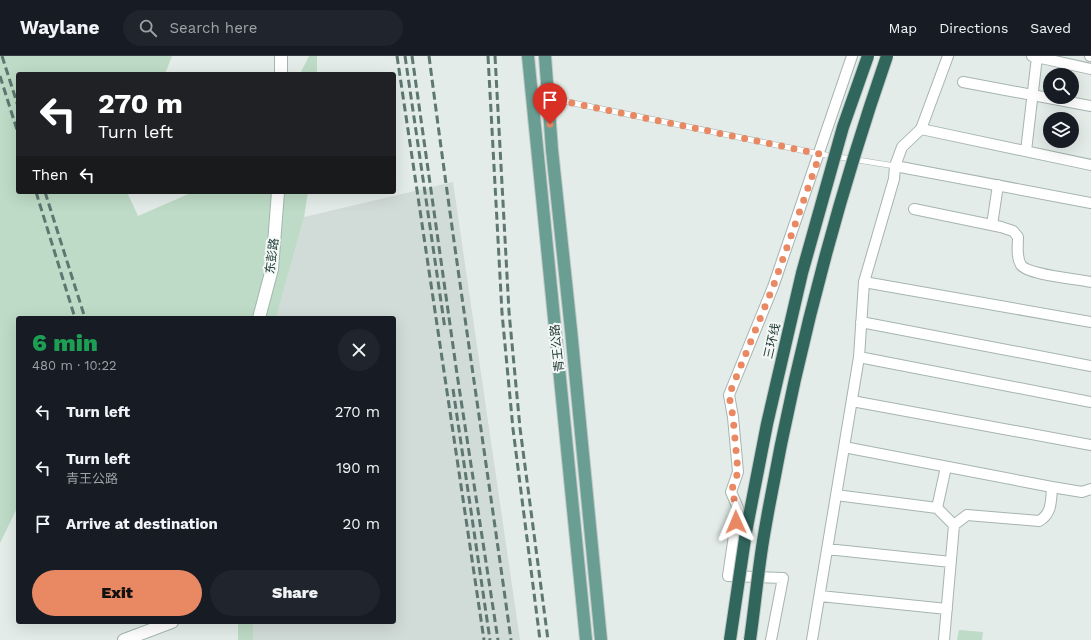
<!DOCTYPE html>
<meta charset="utf-8">
<style>
:root{--surface:#171b24;--page:#20242c;--text:#f1f3f6;--muted:#9ea1a6;--line:#363941;--accent:#e98963}
body{margin:0;font-family:"Work Sans","Noto Sans SC",sans-serif;background:var(--page);color:var(--text);height:100vh;display:flex;flex-direction:column;font-size:15px;white-space:nowrap}
*{box-sizing:border-box;margin:0}
p{font-size:13px;color:var(--muted)}
.icon{flex:none;width:22px;height:22px;fill:none;stroke:currentColor;stroke-width:2;stroke-linecap:round;stroke-linejoin:round}
.map{position:relative;flex:1;overflow:hidden}
.side{position:absolute;left:16px;top:260px;width:380px;height:308px;display:flex;flex-direction:column;background:var(--surface);border-radius:4px;box-shadow:0 4px 16px #0002}
.side>*{flex:none}
.hud{position:absolute;left:16px;top:16px;width:380px;height:122px;border-radius:4px;box-shadow:0 4px 16px #0002;background:#202124;color:#fff;overflow:hidden}
.fabs{position:absolute;left:1043px;top:12px;display:grid;gap:8px}
.fabs a{display:grid;place-items:center;width:36px;height:36px;border-radius:50%;background:var(--surface);box-shadow:0 4px 16px #0002;font-size:20px}
.pin{position:absolute;display:grid;place-items:center;width:34px;height:34px;color:#fff;margin:-41px -17px;border-radius:50% 50% 50% 0;rotate:-45deg;box-shadow:0 0 4px #0007}
.pin .icon{rotate:45deg}
.me{position:absolute;width:44px;margin:-22px;rotate:359deg;stroke-linejoin:round;filter:drop-shadow(0 0 3px #0008)}
.turn{display:flex;align-items:center;gap:14px;height:84px;padding:0 16px;font-size:18px}
.turn .icon{width:52px;height:52px;stroke-width:2.5}
.turn b{display:block;font-size:28px;line-height:34px}
.then{display:flex;align-items:center;height:38px;padding:0 16px;background:#0003;gap:8px;font-size:15px}
.round{display:grid;place-items:center;flex:none;width:42px;height:42px;border-radius:21px;background:var(--page)}
.overview{display:flex;align-items:center;justify-content:space-between;height:68px;padding:0 16px}
h1{font-size:24px;font-weight:800;line-height:30px;color:#1e9e55}
.button{display:flex;gap:8px;margin-top:auto;padding:8px 16px}
.button a{flex:1;height:46px;border-radius:24px;background:var(--accent);color:#111;font-size:16px;font-weight:800;line-height:46px;text-align:center}
.button a+a{background:var(--page);color:var(--text)}
ul{padding:0;list-style:none}
li{display:flex;align-items:center;gap:12px;height:56px;padding:0 16px}
li div{flex:1}
li b{display:block;font-size:15px}
li em{font-style:normal}
header{display:flex;align-items:center;gap:24px;box-sizing:border-box;height:56px;padding:0 20px;background:var(--surface);border-bottom:1px solid var(--line)}
header strong{font-size:19px}
nav{display:flex;gap:22px;margin-inline-start:auto;font-size:14px}
.search{width:280px;height:36px;background:var(--page);display:flex;align-items:center;gap:10px;box-sizing:border-box;padding:0 14px;border-radius:22px;color:var(--muted);font-size:15px}
.map>svg:first-child{display:block}
.built{fill:#d1dbd7}
.green{fill:#bddbc6}
.lines{fill:none;stroke-linecap:round;stroke-linejoin:round}
.lane-casing{stroke:#a6b4af;stroke-width:6}
.street-casing{stroke:#a6b4af;stroke-width:12}
.secondary-casing{stroke:#a1b7b0;stroke-width:14}
.primary-casing{stroke:#c1c8c7;stroke-width:14}
.lane{stroke:#fff;stroke-width:5}
.street{stroke:#fff;stroke-width:10}
.secondary{stroke:#fff;stroke-width:12}
.primary{stroke:#6a9e93;stroke-width:12}
.rail{stroke:#5e7771;stroke-width:3;stroke-dasharray:8 4;stroke-linecap:butt}
.highway-bridge-casing{stroke:#c1c8c7;stroke-width:14;stroke-linecap:butt}
.highway-bridge{stroke:#31665d;stroke-width:12}
.route{stroke:#e98963;stroke-width:7;stroke-dasharray:0 12.6}
.labels{text-anchor:middle;stroke-width:4;stroke-linejoin:round;paint-order:stroke}
.street-label{font-size:12px;fill:#233c36;stroke:#f3f8f6}
</style>
<header>
<strong>Waylane</strong>
<div class="search"><svg class="icon" aria-label="search" viewBox="0 0 24 24"><circle cx="10" cy="10" r="6"/><path d="M15 15l6 6"/></svg>Search here</div>
<nav><a>Map</a><a>Directions</a><a>Saved</a></nav>
</header>
<div class="map">
<svg width="1091" height="584" viewBox="0 0 1091 584">
<rect width="100%" height="100%" fill="#e3ece8"/>
<path class="built" d="M453 126 520 584H253V566H394V262H276L304 161Z"/>
<path class="green" d="M0 0H172L165 18H18V136H127L138 160 193 136H308L304 161 276 262H18V450L0 487Z
M309 0H317V18H300Z
M238 566H253V584H238Z
M959 574 983 576 982 584H957Z"/>
<g class="lines">
<defs>
<path id="lane" d="M549 42 820 98 895 110"/>
<path id="street" d="M1032 0 1091 13
M1090 0H1091
M963 26 1091 50
M921 73 1091 109
M1026 95 1037 1
M895 110 1091 147
M914 153 1001 171 1013 175 1018 181C1018 191 1016 201 1021 209 1028 219 1078 223 1091 226
M992 169 998 129
M864 226 1091 266
M861 266 1091 310
M859 301 1091 346
M852 345 1091 389
M844 391 1052 431
M836 439 937 452 954 469
M937 452 946 411
M827 493 951 506
M820 540 947 553
M771 584 783 522 728 520 738 452 731 436 738 416 733 361 729 339 773 231 852 0
M812 584 859 301 864 226 894 123 895 110 902 91 921 73 948 0
M944 584 954 469 967 459 1039 465C1052 458 1051 445 1052 431L1082 436 1091 433"/>
<path id="secondary" d="M281 18V0
M259 262 272 213 278 136
M124 584 172 566"/>
<path id="primary" d="M528 0 586 584
M545 0 552 94 571 274 601 584"/>
</defs>
<use href="#lane" class="lane-casing"/>
<use href="#street" class="street-casing"/>
<use href="#secondary" class="secondary-casing"/>
<use href="#primary" class="primary-casing"/>
<use href="#lane" class="lane"/>
<use href="#street" class="street"/>
<use href="#secondary" class="secondary"/>
<use href="#primary" class="primary"/>
<path class="rail" d="M2 0 18 50
M397 0 484 584
M405 0 445 273
M412 0 457 318 498 584
M429 0C454 195 484 389 511 584
M488 0 502 257 513 373 540 584
M495 0 509 256 520 372 548 584
M0 20 18 77
M36 136 75 262
M45 136 85 262
M453 333 490 584"/>
<defs>
<path id="highway-bridge" d="M730 584 746 476 767 368 802 217 843 71 868 0
M750 584C755 549 758 514 764 479 792 317 833 156 887 0"/>
</defs>
<use href="#highway-bridge" class="highway-bridge-casing"/>
<use href="#highway-bridge" class="highway-bridge"/>
</g>
<g class="lines">
<path class="route" d="M550 68 548 42 820 98 773 231 729 339 733 361 738 416 731 436 738 452 736 466"/>
</g>
<g class="labels">
<g class="street-label">
<text transform="translate(272 200) rotate(-83)" y="4">东彭路</text>
<text transform="translate(772 285) rotate(-77)" y="4">三环线</text>
<text transform="translate(557 292) rotate(-96)" y="4">青王公路</text>
</g>
</g>
</svg>
<div class="fabs">
<a><svg class="icon" aria-label="search" viewBox="0 0 24 24"><circle cx="10" cy="10" r="6"/><path d="M15 15l6 6"/></svg></a>
<a><svg class="icon" aria-label="layers" viewBox="0 0 24 24"><path d="M12 4l9 5-9 5-9-5zM3 14l9 5 9-5"/></svg></a>
</div>
<div class="pin" style="left:550px;top:68px;background:#d93025"><svg class="icon" aria-label="arrive" viewBox="0 0 24 24"><path d="M6 21V4h12l-3 4 3 4H6"/></svg></div>
<svg class="me" style="left:736px;top:466px" viewBox="-20 -20 40 40"><path d="M0-17L14 15 0 8-14 15z" fill="#e98963" stroke="#fff" stroke-width="4"/></svg>
<div class="hud">
<div class="turn"><svg class="icon" aria-label="left" viewBox="0 0 24 24"><path d="M17 20v-9H6M10 6l-5 5 5 5"/></svg><div><b>270 m</b>Turn left</div></div>
<div class="then">Then<svg class="icon" aria-label="left" viewBox="0 0 24 24"><path d="M17 20v-9H6M10 6l-5 5 5 5"/></svg></div>
</div>
<section class="side">
<div class="overview"><div><h1>6 min</h1><p>480 m · 10:22</p></div><a class="round"><svg class="icon" aria-label="close" viewBox="0 0 24 24"><path d="M6 6l12 12M18 6L6 18"/></svg></a></div>
<ul>
<li><svg class="icon" aria-label="left" viewBox="0 0 24 24"><path d="M17 20v-9H6M10 6l-5 5 5 5"/></svg><div><b>Turn left</b></div><em>270 m</em></li>
<li><svg class="icon" aria-label="left" viewBox="0 0 24 24"><path d="M17 20v-9H6M10 6l-5 5 5 5"/></svg><div><b>Turn left</b><p>青王公路</p></div><em>190 m</em></li>
<li><svg class="icon" aria-label="arrive" viewBox="0 0 24 24"><path d="M6 21V4h12l-3 4 3 4H6"/></svg><div><b>Arrive at destination</b></div><em>20 m</em></li>
</ul>
<div class="button"><a>Exit</a><a>Share</a></div>
</section>
</div>
